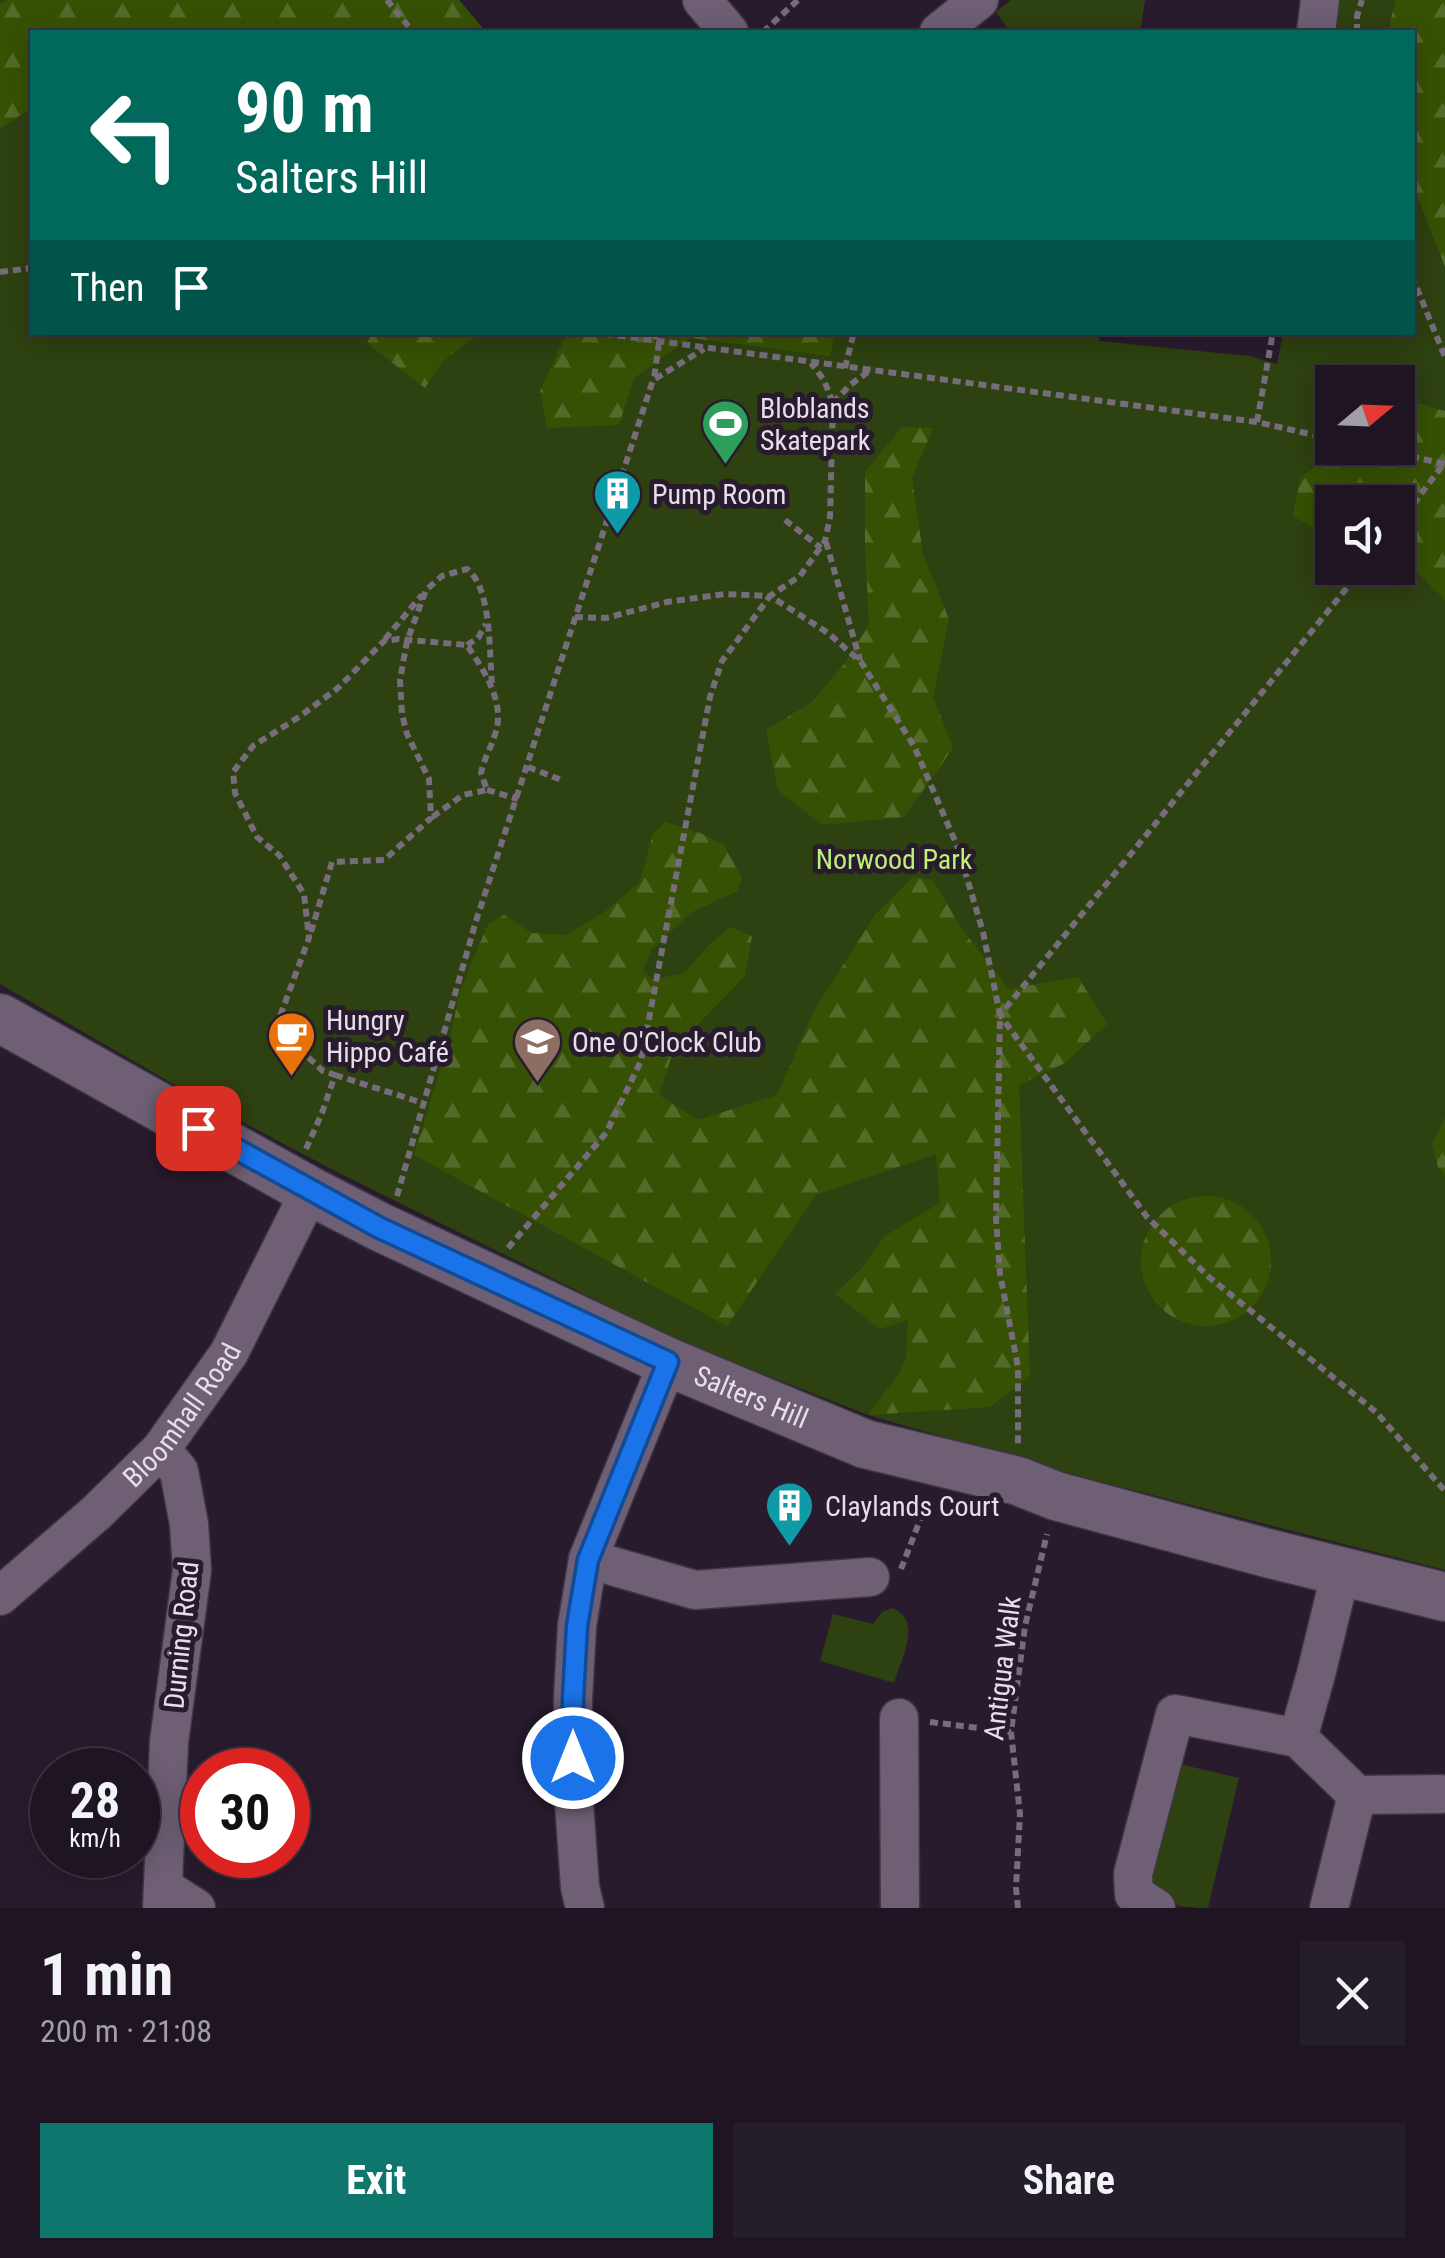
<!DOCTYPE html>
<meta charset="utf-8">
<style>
:root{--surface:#1e1422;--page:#261d2a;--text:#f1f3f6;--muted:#a19ea5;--line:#3c3340;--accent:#0f766e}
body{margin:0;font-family:"Roboto Condensed",sans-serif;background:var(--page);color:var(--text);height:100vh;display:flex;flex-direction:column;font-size:38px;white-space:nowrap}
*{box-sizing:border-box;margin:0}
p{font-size:32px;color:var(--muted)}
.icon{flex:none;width:55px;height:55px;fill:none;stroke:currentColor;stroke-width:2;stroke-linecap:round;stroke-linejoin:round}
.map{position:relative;height:1908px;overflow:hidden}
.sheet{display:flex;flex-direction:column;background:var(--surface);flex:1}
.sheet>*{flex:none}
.top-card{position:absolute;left:30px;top:30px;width:1385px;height:305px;border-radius:0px;box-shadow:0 5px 25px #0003,0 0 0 2px var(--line);background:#00695c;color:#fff;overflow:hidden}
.needle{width:65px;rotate:71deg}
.buttons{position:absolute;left:1315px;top:365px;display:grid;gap:20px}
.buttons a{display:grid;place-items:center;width:100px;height:100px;border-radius:0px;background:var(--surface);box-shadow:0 5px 25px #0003,0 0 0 2px var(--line);font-size:50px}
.speed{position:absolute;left:30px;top:1748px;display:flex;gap:20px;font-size:50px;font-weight:700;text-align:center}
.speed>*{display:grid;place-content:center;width:130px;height:130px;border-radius:50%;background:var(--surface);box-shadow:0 5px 25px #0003,0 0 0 2px var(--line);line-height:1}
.speed small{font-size:25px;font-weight:400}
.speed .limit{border:15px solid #d22;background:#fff;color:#111}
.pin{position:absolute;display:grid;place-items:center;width:85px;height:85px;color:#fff;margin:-42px;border-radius:20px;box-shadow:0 5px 15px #0006}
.me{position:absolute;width:110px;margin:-55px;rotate:0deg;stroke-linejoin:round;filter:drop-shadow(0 0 8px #0008)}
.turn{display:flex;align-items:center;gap:35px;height:210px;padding:0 40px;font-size:45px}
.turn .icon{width:130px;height:130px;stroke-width:2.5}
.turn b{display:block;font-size:70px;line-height:85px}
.then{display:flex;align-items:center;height:95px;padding:0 40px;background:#0003;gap:20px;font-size:38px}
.round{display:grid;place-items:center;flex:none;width:105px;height:105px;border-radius:0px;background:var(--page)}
.head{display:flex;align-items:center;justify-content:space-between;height:170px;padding:0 40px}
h1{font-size:60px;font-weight:700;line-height:75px}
.primary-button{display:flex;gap:20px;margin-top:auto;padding:20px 40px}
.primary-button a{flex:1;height:115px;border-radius:0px;background:var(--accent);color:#fff;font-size:40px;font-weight:700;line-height:115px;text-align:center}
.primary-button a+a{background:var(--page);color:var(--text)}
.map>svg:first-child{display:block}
.green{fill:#2e4110;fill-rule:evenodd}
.forest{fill:url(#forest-firs)}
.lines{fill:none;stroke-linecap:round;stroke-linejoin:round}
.minor-casing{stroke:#3f3644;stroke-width:41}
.tertiary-casing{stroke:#3f3644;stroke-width:51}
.path{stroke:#776c7c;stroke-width:6;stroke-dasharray:8 5;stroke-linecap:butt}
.minor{stroke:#6e5f74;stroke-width:38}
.tertiary{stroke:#6e5f74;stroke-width:48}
.route-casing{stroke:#114b97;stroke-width:25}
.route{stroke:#1a73e8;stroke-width:18}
.labels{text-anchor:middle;stroke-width:10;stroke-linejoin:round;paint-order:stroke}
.poi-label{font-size:28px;fill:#e6deea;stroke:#281b2d;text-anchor:start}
.park-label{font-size:28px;fill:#beef79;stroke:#281b2d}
.street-label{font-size:28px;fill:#e6deea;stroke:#281b2d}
</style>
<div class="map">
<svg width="1445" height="1908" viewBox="0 0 1445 1908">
<defs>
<pattern id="forest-firs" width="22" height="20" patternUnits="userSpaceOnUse" patternTransform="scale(2.5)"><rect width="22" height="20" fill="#375104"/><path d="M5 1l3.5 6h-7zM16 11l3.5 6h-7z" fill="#546a29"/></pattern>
</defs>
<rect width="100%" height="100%" fill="#281b2d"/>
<path class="green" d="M0 0H459L486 32H32V332H1099V341L1249 356 1277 364 1283 333 1412 332 1413 186 1445 267V1570L1086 1478 868 1415 679 1341 339 1173 206 1103 0 984ZM1332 382H1398V448H1332ZM1332 502H1398V568H1332Z
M1011 0H1145L1140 32H1010L996 12Z
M1337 0H1395L1388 32H1332Z
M893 1608C923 1621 901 1660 894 1683L820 1661 833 1614 873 1624 882 1612Z
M1171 1762 1239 1778 1208 1908C1193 1908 1173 1908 1162 1896 1136 1868 1163 1795 1171 1762Z"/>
<path class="forest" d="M8 0H459L486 32H32V107L0 129V4Z
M1395 0H1445V267L1413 186 1412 32H1388Z
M372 333V332L475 333 473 338 442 362 425 388 367 343Z
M567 333V332L835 333 830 356 690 338 634 378 619 425 547 428 540 391Z
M1414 402 1445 411V600L1417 572 1398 564V502H1332V539L1293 516 1300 478 1329 456 1345 448H1398V413Z
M902 427 933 428 912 478 923 554 949 619 933 697 953 748 904 817 822 825 778 790 766 730 812 702 844 664 869 625 865 546V472Z
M665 822 700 833 724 845 742 878 737 891 692 912 651 950 643 970 652 980 684 973 709 945 730 927 752 936 745 976 674 1049 659 1095 698 1120 777 1095 815 1009 875 915 913 877 933 880 961 928 1009 989 1078 977 1107 1024 1065 1063 1019 1085 1030 1376 990 1407 868 1415 898 1375 906 1358 908 1320 880 1329 835 1294 861 1269 885 1236 940 1203 936 1154 816 1195 727 1326 414 1155 450 1038 460 991 488 924 504 915 532 933 566 935 606 911 640 882 653 834Z
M1445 1118V1175L1438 1167 1432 1144Z
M1141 1261a65 65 0 1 1 130 0a65 65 0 1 1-130 0Z"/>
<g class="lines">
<defs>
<g id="minor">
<path d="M702 0 729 32"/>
<path d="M939 32 979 0"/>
<path d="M1316 32 1320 0"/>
<path d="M161 1449 179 1471 189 1524 192 1570 169 1742 162 1908"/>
<path d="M588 1559 695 1590 870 1577"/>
<path id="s1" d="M0 1596 96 1513 161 1449 229 1353 310 1191"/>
<path d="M899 1718 900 1908"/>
<path d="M1298 1738 1316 1674 1341 1571"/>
<path d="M1357 1795 1441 1794"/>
<path d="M163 1887 196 1908"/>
<path d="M585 1908 580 1887 573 1788V1698L577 1626 588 1559 668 1362"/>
<path d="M1156 1908 1134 1894 1133 1874 1175 1714 1298 1738 1357 1795 1329 1908"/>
</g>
<g id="tertiary">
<path id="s2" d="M0 1018 310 1191 380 1227 668 1362 865 1444 1018 1481 1056 1496 1267 1553 1445 1597"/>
</g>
</defs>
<use href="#minor" class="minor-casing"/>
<use href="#tertiary" class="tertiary-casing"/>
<path class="path" d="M387 0 413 32
M763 32 798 0
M1357 32V16L1362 0
M0 272 32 268
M1412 276 1445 357
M592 332 1257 422 1332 439
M652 332 659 342 654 379
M845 368 854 332
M833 403 850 385 869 371
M1257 422 1273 332
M1373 448 1445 464
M785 520 821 548
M1398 525 1445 462
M826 542 860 660
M1363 568 1000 1015 1147 1217 1209 1277 1376 1412 1445 1491
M575 617 606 618 667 602 725 594 770 596 800 576 825 541 830 517 833 403 824 380 811 363
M385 639 422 595
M467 645 478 638 486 624
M528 767 564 781
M487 790 518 799
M311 932 332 862 384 860 431 818 429 779 407 734 402 714 400 680 407 641 426 590 442 576 467 569C492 588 489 653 492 683
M335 1075 423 1103
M306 1149 322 1113 335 1075 323 1071 276 1027 309 938 304 894 279 855 257 837 235 793 233 772 253 746 299 717 338 688 384 641 398 639 467 645C482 668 503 698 497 727 494 743 484 757 481 773L487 790 463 795 431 818
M397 1196 476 921 653 380 704 349
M508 1248 606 1133 641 1061 710 697 722 661 770 596 828 633 861 662 914 746 958 848 983 932 1000 1015 996 1219 1000 1274 1018 1367V1445
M901 1569 929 1497
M930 1722 1011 1732
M1018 1908 1016 1888 1020 1814 1011 1732 1025 1626 1047 1534"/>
<use href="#minor" class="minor"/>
<use href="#tertiary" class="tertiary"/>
</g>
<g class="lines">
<defs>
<path id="route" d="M198 1128 380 1228 668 1362 588 1560 577 1626 573 1698V1758"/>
</defs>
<use href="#route" class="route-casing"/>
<use href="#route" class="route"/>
</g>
<defs>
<symbol id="stadium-pin" viewBox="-11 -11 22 30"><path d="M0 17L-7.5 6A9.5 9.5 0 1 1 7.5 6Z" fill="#2e9e5b" stroke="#281b2d"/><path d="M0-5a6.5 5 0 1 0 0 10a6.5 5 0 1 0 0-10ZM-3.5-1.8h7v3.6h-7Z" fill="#fff"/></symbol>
<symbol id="building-pin" viewBox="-11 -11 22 30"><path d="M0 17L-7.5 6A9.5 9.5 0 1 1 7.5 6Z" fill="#0f9aa8" stroke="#281b2d"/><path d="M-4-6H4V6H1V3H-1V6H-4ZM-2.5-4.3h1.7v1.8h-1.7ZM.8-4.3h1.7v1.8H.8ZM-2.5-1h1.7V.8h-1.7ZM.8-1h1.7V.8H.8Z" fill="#fff"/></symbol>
<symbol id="cafe-pin" viewBox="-11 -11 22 30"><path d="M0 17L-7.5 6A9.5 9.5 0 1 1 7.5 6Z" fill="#e8710a" stroke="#281b2d"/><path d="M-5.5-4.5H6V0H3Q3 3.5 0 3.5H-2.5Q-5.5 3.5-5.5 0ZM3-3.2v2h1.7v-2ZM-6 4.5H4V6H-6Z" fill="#fff"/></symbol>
<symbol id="school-pin" viewBox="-11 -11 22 30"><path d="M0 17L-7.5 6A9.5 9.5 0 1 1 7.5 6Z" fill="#8d6e63" stroke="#281b2d"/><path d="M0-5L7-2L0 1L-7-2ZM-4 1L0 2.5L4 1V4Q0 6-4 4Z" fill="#fff"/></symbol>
</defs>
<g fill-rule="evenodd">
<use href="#stadium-pin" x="698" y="396" width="55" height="75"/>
<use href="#building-pin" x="590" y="466" width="55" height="75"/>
<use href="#cafe-pin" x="264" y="1008" width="55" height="75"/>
<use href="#school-pin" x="510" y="1014" width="55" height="75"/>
<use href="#building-pin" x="762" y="1478" width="55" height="75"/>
</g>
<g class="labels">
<g class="poi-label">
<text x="760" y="418">Bloblands<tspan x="760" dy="32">Skatepark</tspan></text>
<text x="652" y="504">Pump Room</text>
<text x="326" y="1030">Hungry<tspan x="326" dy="32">Hippo Café</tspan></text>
<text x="572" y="1052">One O'Clock Club</text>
<text x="825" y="1516">Claylands Court</text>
</g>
<g class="park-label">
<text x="894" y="869">Norwood Park</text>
</g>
<g class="street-label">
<text dy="10" stroke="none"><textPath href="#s2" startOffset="842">Salters Hill</textPath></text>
<text dy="10" stroke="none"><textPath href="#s1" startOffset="258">Bloomhall Road</textPath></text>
<text transform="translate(181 1635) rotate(-84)" y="10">Durning Road</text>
<text transform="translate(1002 1668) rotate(-83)" y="10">Antigua Walk</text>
</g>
</g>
</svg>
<div class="buttons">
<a><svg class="needle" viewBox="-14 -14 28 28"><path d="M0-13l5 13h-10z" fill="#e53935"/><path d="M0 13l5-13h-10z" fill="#a19ea5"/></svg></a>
<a><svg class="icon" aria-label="sound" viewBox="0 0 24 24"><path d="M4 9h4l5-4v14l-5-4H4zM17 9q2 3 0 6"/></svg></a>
</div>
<div class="speed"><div>28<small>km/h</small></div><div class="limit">30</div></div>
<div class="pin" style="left:198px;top:1128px;background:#d93025"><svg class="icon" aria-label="arrive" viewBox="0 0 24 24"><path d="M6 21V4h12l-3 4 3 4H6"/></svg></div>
<svg class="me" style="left:573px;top:1758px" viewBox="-20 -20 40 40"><circle r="17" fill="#1a73e8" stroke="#fff" stroke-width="3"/><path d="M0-11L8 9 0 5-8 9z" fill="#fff"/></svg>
<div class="top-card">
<div class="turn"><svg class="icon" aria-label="left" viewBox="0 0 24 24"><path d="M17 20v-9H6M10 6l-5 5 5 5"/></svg><div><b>90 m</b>Salters Hill</div></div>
<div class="then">Then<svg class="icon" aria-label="arrive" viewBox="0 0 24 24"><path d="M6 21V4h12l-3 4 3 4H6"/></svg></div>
</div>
</div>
<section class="sheet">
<div class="head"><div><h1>1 min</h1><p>200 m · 21:08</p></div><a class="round"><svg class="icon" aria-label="close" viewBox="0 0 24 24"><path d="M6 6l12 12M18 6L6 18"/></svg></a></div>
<div class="primary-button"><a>Exit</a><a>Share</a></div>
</section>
